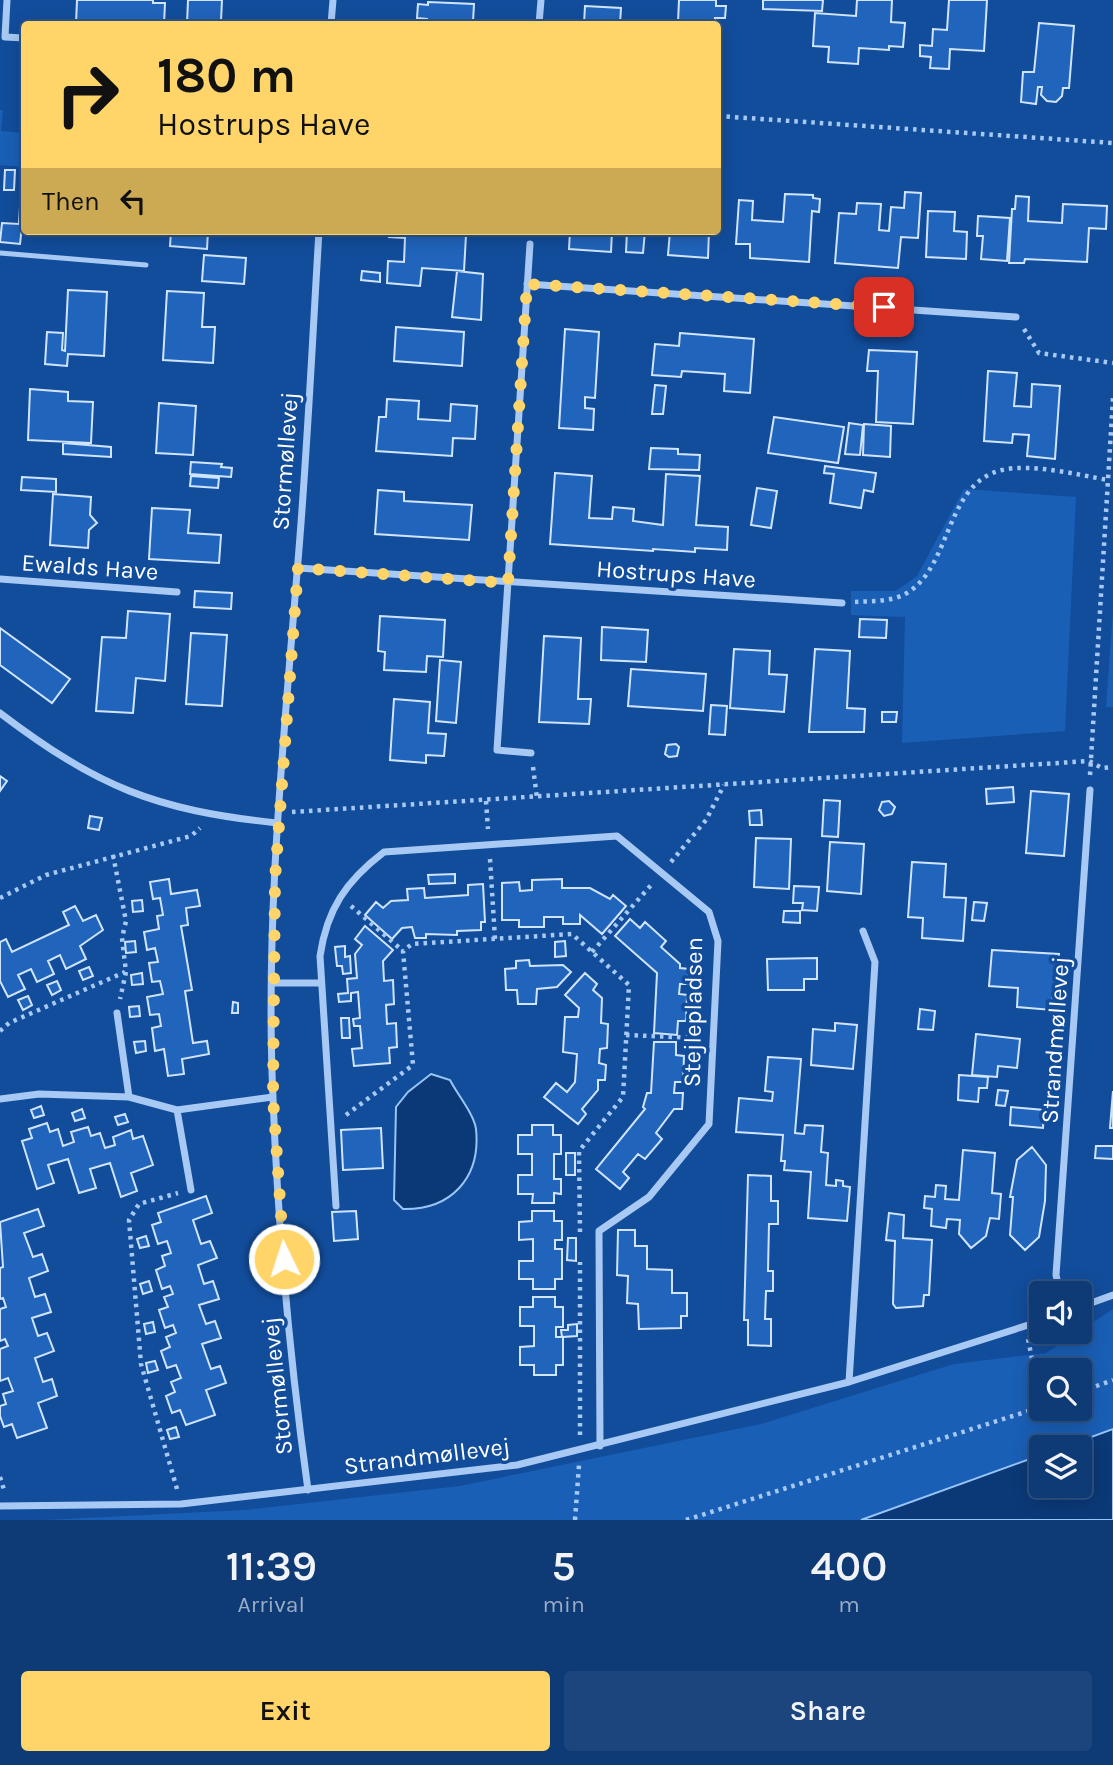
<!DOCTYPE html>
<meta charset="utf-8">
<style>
:root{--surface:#0e3a75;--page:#1c457d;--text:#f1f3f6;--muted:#9badc5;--line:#2e5487;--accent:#ffd56a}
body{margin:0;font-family:Karla,sans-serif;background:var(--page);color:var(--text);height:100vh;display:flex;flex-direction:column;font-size:26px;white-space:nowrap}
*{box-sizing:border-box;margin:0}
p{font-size:23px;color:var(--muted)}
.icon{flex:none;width:38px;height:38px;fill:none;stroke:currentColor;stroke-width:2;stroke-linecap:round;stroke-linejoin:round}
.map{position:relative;height:1520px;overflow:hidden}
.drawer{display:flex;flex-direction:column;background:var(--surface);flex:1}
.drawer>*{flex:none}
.top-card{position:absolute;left:21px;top:21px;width:700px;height:214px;border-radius:7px;box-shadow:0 4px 18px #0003,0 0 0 2px var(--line);background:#ffd56a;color:#111;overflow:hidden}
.buttons{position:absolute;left:1029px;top:1281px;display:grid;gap:14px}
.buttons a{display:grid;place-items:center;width:63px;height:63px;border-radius:7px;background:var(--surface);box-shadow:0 4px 18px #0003,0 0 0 2px var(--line);font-size:35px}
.pin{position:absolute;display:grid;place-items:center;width:60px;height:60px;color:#fff;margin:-30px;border-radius:14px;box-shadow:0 4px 10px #0006}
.me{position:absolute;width:77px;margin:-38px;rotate:356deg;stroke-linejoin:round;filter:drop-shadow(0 0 5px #0008)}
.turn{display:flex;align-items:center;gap:24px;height:147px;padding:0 21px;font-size:32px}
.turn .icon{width:91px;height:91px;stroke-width:2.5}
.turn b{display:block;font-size:49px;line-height:60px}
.then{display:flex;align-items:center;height:66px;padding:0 21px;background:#0003;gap:14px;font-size:26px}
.eta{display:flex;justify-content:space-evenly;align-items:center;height:119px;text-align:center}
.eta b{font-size:42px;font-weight:600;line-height:49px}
.action{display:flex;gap:14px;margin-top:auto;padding:14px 21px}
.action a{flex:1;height:80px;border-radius:7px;background:var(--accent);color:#111;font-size:28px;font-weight:600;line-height:80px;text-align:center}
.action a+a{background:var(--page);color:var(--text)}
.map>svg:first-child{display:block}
.green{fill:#1a5fb6;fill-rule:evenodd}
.water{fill:#0b3978;stroke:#99c4f7;stroke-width:2}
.building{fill:#2064bb;stroke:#d0e4fe;stroke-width:2}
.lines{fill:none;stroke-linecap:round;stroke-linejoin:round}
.path{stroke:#a7c9f4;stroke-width:4.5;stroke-dasharray:3.5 5;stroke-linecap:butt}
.service{stroke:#a7c9f4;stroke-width:5}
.minor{stroke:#a7c9f4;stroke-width:7}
.route{stroke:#ffd56a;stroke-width:12;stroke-dasharray:0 21.6}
.labels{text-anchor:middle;stroke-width:7;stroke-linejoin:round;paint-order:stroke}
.street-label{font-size:24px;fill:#fff;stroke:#124d9c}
</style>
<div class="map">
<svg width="1113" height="1520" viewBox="0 0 1113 1520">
<rect width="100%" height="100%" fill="#124d9c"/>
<path class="green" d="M0 110H3L1 131 24 133V167L0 165Z
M964 489 1076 497 1065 731 902 743 905 617 851 615V591H896L917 576Z
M1113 612V707H1106Z
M1113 1309V1429L1064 1447H1041V1455L861 1520H45L245 1510 460 1486 761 1424 954 1364 1046 1353ZM1041 1370H1080V1409H1041Z"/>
<path class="water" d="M431 1074 450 1080C457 1094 474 1114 476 1129 481 1178 451 1210 403 1209L394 1200 396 1107 408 1092Z
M1113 1429V1520H861L1041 1455V1486H1080V1447H1064Z"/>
<path class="building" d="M77 0H153V3H165L164 24H76Z
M188 0H222L221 21 248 24H187Z
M679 0H716V6H726L725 18H715V24H661V21L678 22Z
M763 0H823L822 11 763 9Z
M857 0H892L891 22 905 23 903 47 889 46V50L859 48 858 64 828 62 829 47 813 46 815 13 856 16Z
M949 0H987L984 51 950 49 949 69 930 68 931 57 920 56V45L932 46 933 29 947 30Z
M428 2 474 4 473 22 497 24H427V19L417 18 418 4 428 5Z
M585 6 621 8 620 24H584Z
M1039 23 1074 26 1069 88H1063L1062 96 1056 102 1047 101 1041 95 1042 87H1038L1036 104 1021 102 1023 72H1034Z
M5 170H15L14 190H4Z
M21 189H24V227L22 226 20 244 0 242 2 223 19 224Z
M905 192 921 193 918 238 901 237 898 268 835 263 839 213 856 214 857 203 881 204 879 230 889 231 891 207 904 208Z
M785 194 813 195V198L820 199 819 212 812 211 809 262 750 258V244H736L739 200 753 201 752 220 783 222Z
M1016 196 1029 197 1028 221 1062 223 1063 204 1107 206 1106 229 1089 228 1087 262 1025 259 1024 263H1009L1012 209H1015Z
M928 211 955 212 954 231 967 232 966 259 926 257Z
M978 216 1010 218 1007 261 981 259 983 236H977Z
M171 231H208L207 249 170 246Z
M390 231 466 235 464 271 422 268 420 286 387 283 388 261 404 262 405 238 389 237Z
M570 231H612L611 252 569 249Z
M627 231H645L643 253 626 252Z
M670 231H709L708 258 668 255Z
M204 255 246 258 244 284 202 281Z
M362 271 380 273V282L361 280Z
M457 271 483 274 481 320 452 317Z
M68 290 107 292 104 356 68 354 67 366 45 364 47 332 63 333 62 350 65 351Z
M167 291 204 293 202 327H215L213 363 163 360Z
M396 327 464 332 462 366 394 361Z
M565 329 599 332 595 398 585 397V408L594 409 593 430 559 428Z
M680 333 754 339 750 393 724 391 725 374 682 371 681 377 652 375 655 344 679 346Z
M869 350 917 352 913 424 876 422 878 371H867Z
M988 371 1017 373 1014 406 1031 407 1032 384 1060 386 1055 459 1027 456 1029 435 1013 434 1012 443 984 441Z
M655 385 666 386 663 414H652Z
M30 389 68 392V401L93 402 91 443 28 440Z
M387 399 419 401 418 419 450 421 451 404 477 406 475 439 453 438 452 456 376 451 379 417H386Z
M159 403 196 406 193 455 156 453Z
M774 417 844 427 838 463 768 453Z
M849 423 863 425 860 455 845 454Z
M864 424 891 426 890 457 863 455Z
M63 443 111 447V457L63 454Z
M651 448 678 449V454L700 455 699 470 649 469Z
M191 462 222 464 221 467 232 468 231 477 190 474Z
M825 466 876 473 873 492 864 490 861 508 830 503 834 474 824 473Z
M555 473 592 476 589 518 612 519 613 507 634 509 633 521 663 525 666 474 700 476 696 525 728 527 727 550 695 548V552L653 549V551L550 544Z
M191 476 219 478 218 488 190 486Z
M22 477 56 479V492L21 490Z
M757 488 777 491 771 528 751 525Z
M378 490 404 492V501L472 505 469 540 375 534Z
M53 494 91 497 90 515 97 523 89 530 88 548 50 545Z
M152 508 190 510 188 533 221 535 219 563 149 559Z
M195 591 232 593 231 609 194 607Z
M128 611 170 614 165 681 136 678 133 713 96 711 102 637 126 638Z
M380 616 445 620 443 657 427 656 426 672 384 670 385 652 378 651Z
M860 619 887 620 886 638 859 637Z
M602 627 648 630 646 662 601 660Z
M0 628 70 679 52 703 0 665Z
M191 633 227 635 222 706 186 704Z
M544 636 581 638 578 699H591L589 724 539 722Z
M734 649 770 651 769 674 787 675 784 712 730 708Z
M815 649 850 651 847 708 865 709 864 732H809Z
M440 660 461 662 456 723 436 721Z
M631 669 706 674 703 711 628 706Z
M394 699 430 702 428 733 446 734 444 756 426 755V763L390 760Z
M711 705 727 706 725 735 709 734Z
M882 712H897L896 722H882Z
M676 744 679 747 677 756 669 757 665 754 667 745Z
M0 776 7 781 0 791Z
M1013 787 1014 802 987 804 986 789Z
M1031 791 1069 794 1064 856 1026 853Z
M824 800 840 801 838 837 822 836Z
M889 801 895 807 892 814 884 816 879 810 882 802Z
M761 810 762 825H750L749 811Z
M90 816 102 818 99 830 88 828Z
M756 838 791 839 789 889 754 887Z
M830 842 864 844 861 894 827 891Z
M912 862 946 864 944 897 966 898 963 941 922 938 923 918 908 917Z
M455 874V883L429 884 428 875Z
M169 879 171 894 197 890 200 906 186 908 188 925 181 926 192 990 185 991 193 1043 207 1041 209 1054 182 1059 184 1074 168 1076 164 1049 155 1051 152 1028 161 1026 159 1014 150 1015 147 997 163 994 160 981 152 982 149 963 158 962 155 948 147 950 144 932 159 929 157 916 163 915 160 898 153 899 150 882Z
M562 879V888H590L610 899 613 895 626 906 602 934 580 915V924H563V917H544V927H519V920H502V883L519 882 520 891 532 890V880Z
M483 884 485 922H481V930L457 931V935L426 934V938H415L412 927 402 928 392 939 365 915 376 902 383 908 391 901 408 900 407 889 424 888 425 898 468 895V885Z
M794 886 819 887 817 911 802 910 803 903H793Z
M142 900 143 911 133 912 132 901Z
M974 902 987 903 984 921 972 920Z
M75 906 83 921 96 915 103 930 80 946 86 959 66 969 60 955 48 961 54 974 37 982 31 969 18 975 25 989 8 997 0 981V942L6 939 12 952 69 925 63 912Z
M784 911H800V923L783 922Z
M630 919 640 928 645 922 666 941 661 947 680 964V968L689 969 688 984H680L679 994 687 995 686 1021H678L677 1035 654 1033 657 973 615 936Z
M365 926 393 950 383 961 384 981 393 980 394 1004 386 1005 387 1024 396 1023 397 1047 389 1048 390 1063 354 1066 352 1049 362 1048 360 1026H354L353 1019 360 1018 358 992 351 993V1001L339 1002 338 994 348 993 347 979 357 978 355 954 362 945 355 939Z
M135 941 136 952 126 953 125 942Z
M565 941 566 956 555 957V942Z
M345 946V957L350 956 351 973 343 974 342 966H337L335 947Z
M992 950 1059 954 1057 991H1053L1052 1010 1017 1007 1018 988 989 986Z
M817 958V979H804V990H768L767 959Z
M529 960 530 966 563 965 571 972 557 987 537 989 536 1004H518L517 990H506L505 969 516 968V961Z
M89 967 93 976 83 980 79 971Z
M142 973 143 984 132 985 131 975Z
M585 973 597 984 593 990 602 998 601 1023 608 1024 607 1048 600 1049 599 1063 606 1065 605 1080H598V1090L582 1109 586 1114 578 1124 544 1097 556 1083 567 1092 575 1082 577 1054 563 1052 565 1017H578L579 1008 565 995Z
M57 981 61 990 52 995 47 985Z
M28 996 32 1005 23 1010 18 1000Z
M233 1002 238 1003V1013H232Z
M139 1006 140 1016 130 1017 129 1007Z
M920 1009 935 1011 933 1030 918 1029Z
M341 1018H349L350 1038H342Z
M835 1023 857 1025 853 1069 811 1065 813 1029 835 1031Z
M976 1034 1020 1039 1017 1068 998 1066 997 1077 972 1075Z
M145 1041 146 1051 136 1053 134 1042Z
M654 1042H676V1055L684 1056 683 1082H675L674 1093H683L682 1109H674L656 1133 662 1139 645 1159 638 1154 623 1172 629 1178 620 1189 596 1169 645 1109 643 1107 647 1093H651Z
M768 1057 801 1059 795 1133 804 1134 805 1125 823 1126 821 1152 828 1153 826 1185 836 1186V1180L843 1181V1186L850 1187 847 1221 808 1218 811 1172 784 1170 785 1161H781L783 1135 736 1132 739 1098 772 1101 773 1092 765 1091Z
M959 1075 988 1077 987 1088H979L978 1102 958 1100Z
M998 1090 1008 1091 1005 1106 996 1105Z
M1113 1091V1128H1110Z
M41 1106 44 1115 34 1118 31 1110Z
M1011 1107 1044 1110 1043 1128 1010 1125Z
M82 1109 85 1118 75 1121 72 1113Z
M125 1114 128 1122 118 1125 115 1117Z
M47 1123 50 1132 58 1129 63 1146 74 1142 71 1132 88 1127 91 1136 100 1133 105 1148 115 1145 113 1137 131 1130 133 1139 143 1136 153 1165 131 1173 137 1191 121 1197 110 1163 90 1169 96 1188 79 1193 68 1159 48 1165 54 1183 37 1189 22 1141 32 1138 29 1129Z
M532 1125H553V1135H561V1154H554V1179H561V1194L554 1193V1203H532L533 1194H518V1175H532V1154H518V1135H532Z
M381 1128 383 1168 343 1170 341 1130Z
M1096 1146H1113V1159L1095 1158Z
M1032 1147 1046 1165 1045 1201 1039 1237 1025 1250 1010 1235 1013 1197H1010L1017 1160Z
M963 1150 995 1153 992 1193 1001 1194 999 1219 990 1218 986 1236 971 1248 959 1234 960 1220 947 1219 946 1228 931 1226 932 1209 924 1208 925 1196 935 1197 936 1185 946 1186 945 1199 959 1200Z
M566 1153H575V1175H566Z
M748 1175 771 1176V1201H778V1224H769L768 1271H773V1291H766L765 1319H771V1346L748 1345V1320H744Z
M206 1196 212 1213 193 1220 201 1244 210 1241 217 1258 198 1265 204 1284 213 1281 219 1299 199 1305 206 1324 215 1321 221 1338 202 1344 211 1369 220 1366 226 1383 206 1390 215 1415 186 1425 180 1410 172 1413 166 1396 175 1392 171 1382 181 1378 176 1365 167 1368 161 1351 170 1347 166 1337 176 1333 173 1325 165 1328 159 1310 168 1307 164 1297 173 1294 170 1286 162 1289 156 1270 165 1266 162 1256 171 1253 167 1241 158 1244 152 1225 161 1222 158 1213Z
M38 1209 44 1226 24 1233 33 1257 42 1254 48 1271 29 1278 35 1297 45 1294 51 1312 32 1318 38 1336 47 1333 54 1351 35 1358 43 1382 52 1379 57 1396 38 1403 47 1428 17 1438 12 1424 4 1427 0 1416V1406L6 1404 3 1394 13 1391 8 1378 0 1381V1349L8 1346 5 1339 0 1341V1309L6 1307 3 1298 0 1299V1268L3 1267 0 1222Z
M356 1211 358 1239 334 1241 332 1212Z
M532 1211H554V1221H562V1240H555V1249H562V1279H555V1289H533V1279H519V1261H533V1239L519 1240V1222L532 1221Z
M889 1213 904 1215 903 1238 932 1240 929 1295H924L923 1306 896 1308 893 1304 895 1241 886 1240Z
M618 1230H635V1246H647V1269L672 1270V1293H687V1316H681V1328L639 1329 638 1304 627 1303 628 1276 617 1275Z
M146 1236 149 1246 140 1248 137 1239Z
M568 1238H576V1261L567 1260Z
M149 1281 152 1291 143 1294 140 1284Z
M533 1297H555V1307H563V1327H556V1337H562L561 1330H568V1325L577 1324V1336L563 1337V1365H556V1375H534V1365H520V1347L534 1346V1326H520V1307H533Z
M153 1322 155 1332 146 1334 144 1324Z
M155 1361 158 1370 148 1373 146 1363Z
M176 1427 179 1437 170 1439 167 1430Z"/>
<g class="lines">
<path class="path" d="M718 116 1113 143
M1024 329 1039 353 1113 363
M855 602C871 601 892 602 907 593 952 566 945 483 1002 470 1032 463 1079 475 1108 480
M533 767 537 798
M1090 775 1113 398
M486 801 488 829
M292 812 1089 761 1102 768 1113 767
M113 855 126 921 122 938 126 972 120 999
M490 859 495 939
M671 862 706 820 724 785
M0 898 46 875 191 836 200 828
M351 906 403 951
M592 952 652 884
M0 1031 9 1023 125 972
M626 1035 699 1038
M346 1115 413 1065 403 951 412 944 572 934 629 985 623 1097 579 1151 580 1232
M1028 1339 1041 1403
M1080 1392 1113 1380
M580 1435V1262
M0 1477 5 1493
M177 1489 141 1364 129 1220 139 1204 178 1193
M575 1520 579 1465
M686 1520 1041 1407"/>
<path class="service" d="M0 253 146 265"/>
<path class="minor" d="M7 0 5 37 24 38
M331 24 333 0
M539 24 541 0
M530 244 497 750 531 753
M527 284 1016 317
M298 568 842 603
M0 579 177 592
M0 713C98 787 154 810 277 823
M273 983H321
M117 1013 129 1097
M0 1099 39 1094 129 1097 177 1110 273 1097
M177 1110 191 1190
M336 1206 320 956C327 909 346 881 384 852L617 836 709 912 718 941 709 1124 649 1197 599 1231 600 1446
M1060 1293 1056 1275 1090 790
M1080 1307 1113 1295
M849 1382 875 962 863 931
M308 1490C290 1361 278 1229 273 1098 265 923 283 747 297 573 307 459 312 345 319 231
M0 1506 181 1504 517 1465 849 1382 1041 1321"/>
</g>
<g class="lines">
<path class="route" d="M284 1259 273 1097 275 879 298 568 508 583 527 284 884 307"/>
</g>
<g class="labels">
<g class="street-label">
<text transform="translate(285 461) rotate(-86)" y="8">Stormøllevej</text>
<text transform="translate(90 567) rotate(4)" y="8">Ewalds Have</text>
<text transform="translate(676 574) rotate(4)" y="8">Hostrups Have</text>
<text transform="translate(693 1012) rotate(-89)" y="8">Stejlepladsen</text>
<text transform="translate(1055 1040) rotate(-86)" y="8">Strandmøllevej</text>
<text transform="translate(277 1386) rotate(-96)" y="8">Stormøllevej</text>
<text transform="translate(427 1456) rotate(-7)" y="8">Strandmøllevej</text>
</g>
</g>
</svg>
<div class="buttons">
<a><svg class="icon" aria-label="sound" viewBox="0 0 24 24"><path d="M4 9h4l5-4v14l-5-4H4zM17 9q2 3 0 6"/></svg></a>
<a><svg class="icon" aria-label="search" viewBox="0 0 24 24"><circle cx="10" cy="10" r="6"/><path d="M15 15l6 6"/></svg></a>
<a><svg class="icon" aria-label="layers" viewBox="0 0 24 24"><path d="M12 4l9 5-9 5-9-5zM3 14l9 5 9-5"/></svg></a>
</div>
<div class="pin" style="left:884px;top:307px;background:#d93025"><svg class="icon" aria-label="arrive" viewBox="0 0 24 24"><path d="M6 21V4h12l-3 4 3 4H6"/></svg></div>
<svg class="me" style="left:284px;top:1259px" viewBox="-20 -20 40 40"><circle r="17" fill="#ffd56a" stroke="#fff" stroke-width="3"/><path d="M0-11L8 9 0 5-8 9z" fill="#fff"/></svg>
<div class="top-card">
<div class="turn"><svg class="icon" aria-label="right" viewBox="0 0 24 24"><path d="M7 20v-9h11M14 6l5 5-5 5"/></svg><div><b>180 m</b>Hostrups Have</div></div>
<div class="then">Then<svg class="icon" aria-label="left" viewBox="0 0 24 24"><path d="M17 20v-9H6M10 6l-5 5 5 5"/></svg></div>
</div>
</div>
<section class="drawer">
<div class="eta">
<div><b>11:39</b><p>Arrival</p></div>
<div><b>5</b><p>min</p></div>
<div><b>400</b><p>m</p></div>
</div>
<div class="action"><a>Exit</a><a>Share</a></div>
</section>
